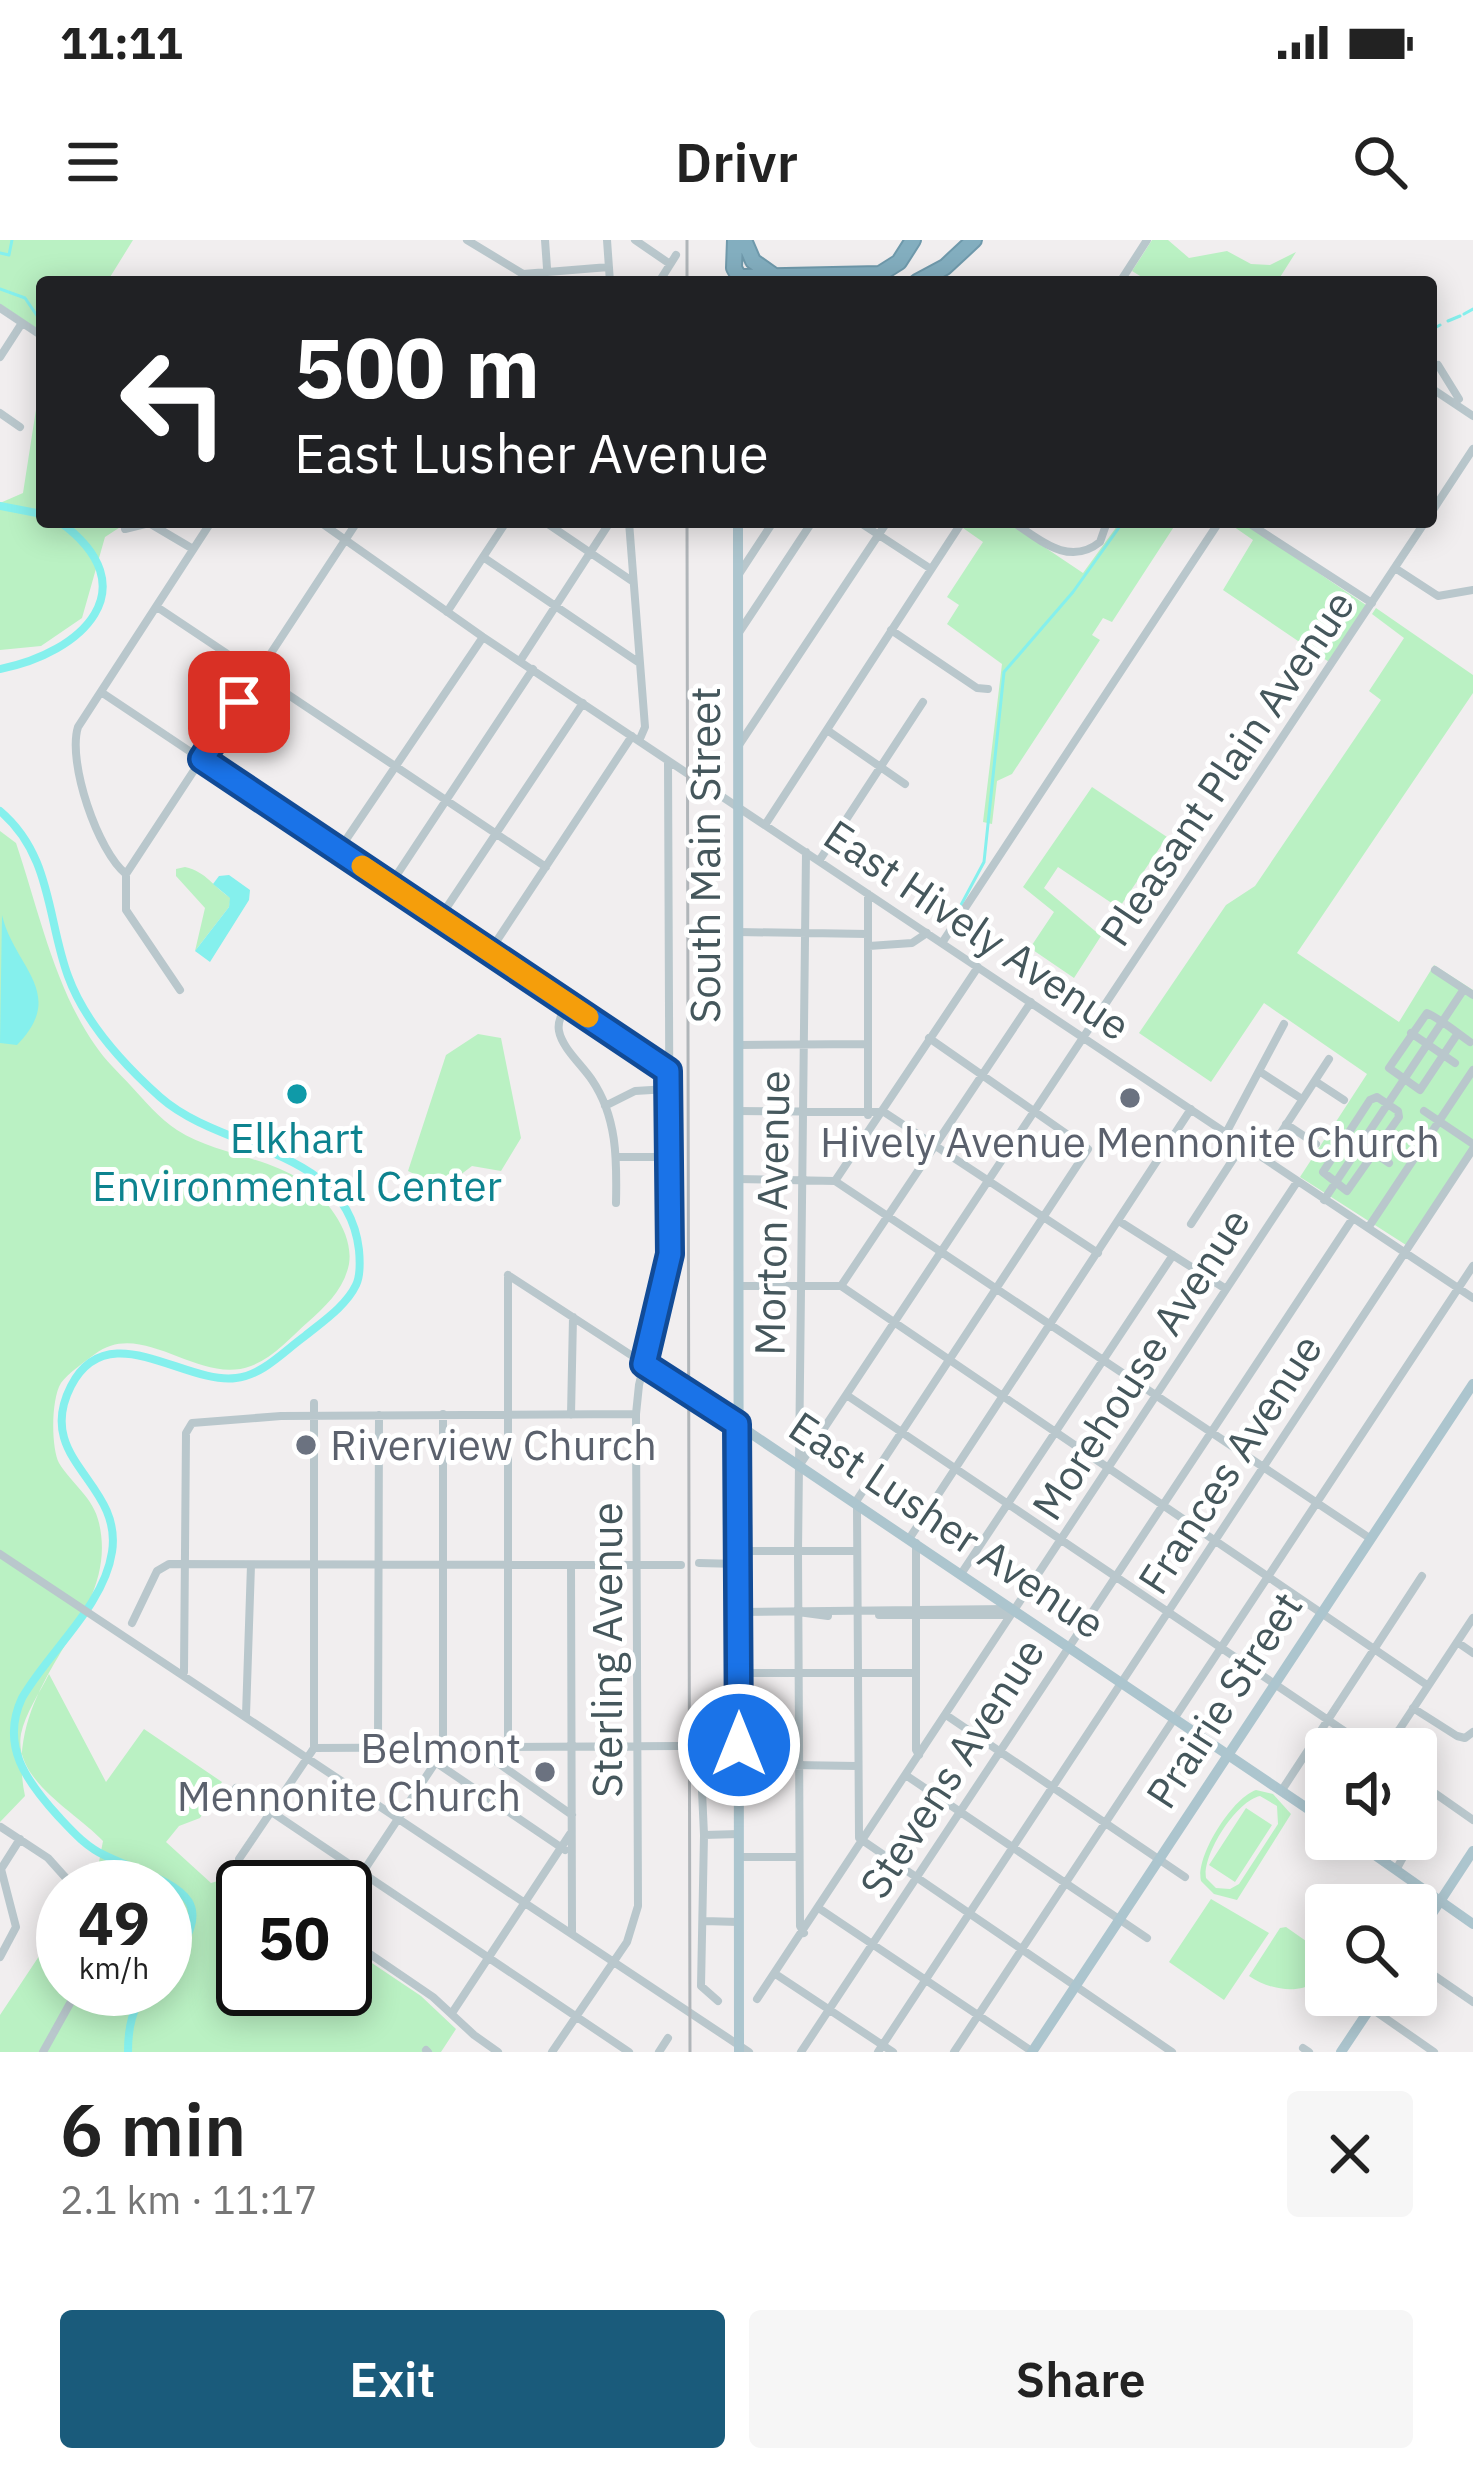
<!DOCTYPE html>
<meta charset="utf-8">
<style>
:root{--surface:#fff;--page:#f6f6f6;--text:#222;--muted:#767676;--accent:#1a5b7b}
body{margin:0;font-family:"IBM Plex Sans",sans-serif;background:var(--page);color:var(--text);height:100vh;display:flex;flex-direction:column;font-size:45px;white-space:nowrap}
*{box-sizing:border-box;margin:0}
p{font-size:39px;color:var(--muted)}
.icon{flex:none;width:66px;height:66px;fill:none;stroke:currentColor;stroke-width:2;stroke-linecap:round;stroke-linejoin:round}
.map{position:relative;height:1812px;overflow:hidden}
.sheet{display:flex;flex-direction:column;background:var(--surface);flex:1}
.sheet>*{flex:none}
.top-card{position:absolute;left:36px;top:36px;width:1401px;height:252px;border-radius:12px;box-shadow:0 6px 30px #0003;background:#202124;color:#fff;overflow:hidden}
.buttons{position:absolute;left:1305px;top:1488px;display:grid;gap:24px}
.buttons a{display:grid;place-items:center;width:132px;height:132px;border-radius:12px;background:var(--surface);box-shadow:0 6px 30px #0003;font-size:60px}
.speed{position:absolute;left:36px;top:1620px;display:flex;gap:24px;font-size:60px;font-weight:700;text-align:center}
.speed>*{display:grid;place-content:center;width:156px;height:156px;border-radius:50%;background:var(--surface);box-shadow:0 6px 30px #0003;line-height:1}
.speed small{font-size:30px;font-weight:400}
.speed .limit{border:6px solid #111;border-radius:18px;background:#fff;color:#111}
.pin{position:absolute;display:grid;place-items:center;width:102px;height:102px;color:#fff;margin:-51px;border-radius:24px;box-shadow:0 6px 18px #0006}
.me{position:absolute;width:132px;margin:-66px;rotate:0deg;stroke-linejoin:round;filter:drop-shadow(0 0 9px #0008)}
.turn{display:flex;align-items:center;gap:42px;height:252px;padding:0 60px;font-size:54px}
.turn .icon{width:156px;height:156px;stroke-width:2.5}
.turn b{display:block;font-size:84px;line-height:102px}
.round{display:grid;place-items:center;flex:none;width:126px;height:126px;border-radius:12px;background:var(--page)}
.summary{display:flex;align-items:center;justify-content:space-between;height:204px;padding:0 60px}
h1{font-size:72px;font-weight:600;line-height:90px}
.button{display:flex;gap:24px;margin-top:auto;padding:24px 60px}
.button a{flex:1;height:138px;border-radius:12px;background:var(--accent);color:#fff;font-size:48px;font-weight:600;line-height:138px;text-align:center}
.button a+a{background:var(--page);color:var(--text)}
.status{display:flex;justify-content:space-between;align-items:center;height:84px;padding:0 60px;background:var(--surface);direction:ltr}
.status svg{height:33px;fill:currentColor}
header{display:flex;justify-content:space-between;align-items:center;height:156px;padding:0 60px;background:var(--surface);font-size:54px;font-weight:600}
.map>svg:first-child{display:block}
.green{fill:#baf1c3;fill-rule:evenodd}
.water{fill:#85f0ed}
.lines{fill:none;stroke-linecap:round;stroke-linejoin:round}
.stream{stroke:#85f0ed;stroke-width:3}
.river{stroke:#85f0ed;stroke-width:8}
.highway-casing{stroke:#6f99ab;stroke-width:18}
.minor{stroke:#b9c7cc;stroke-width:8}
.major{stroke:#acc5ce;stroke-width:10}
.highway{stroke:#83aebf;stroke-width:14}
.rail{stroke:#b0b5b9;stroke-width:3}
.route-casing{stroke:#114b97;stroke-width:30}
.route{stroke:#1a73e8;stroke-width:21}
.slow{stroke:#f59e0b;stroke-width:21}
.culture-dot{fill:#0f9aa8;stroke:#fff;stroke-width:4.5}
.worship-dot{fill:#6b7280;stroke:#fff;stroke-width:4.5}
.labels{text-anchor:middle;stroke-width:10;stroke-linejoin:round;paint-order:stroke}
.street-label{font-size:42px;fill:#45575c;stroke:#fff}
.culture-label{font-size:42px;fill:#0d838f;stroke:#fff}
.worship-label{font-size:42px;fill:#5b616d;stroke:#fff}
</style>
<div class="status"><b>11:11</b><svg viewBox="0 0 49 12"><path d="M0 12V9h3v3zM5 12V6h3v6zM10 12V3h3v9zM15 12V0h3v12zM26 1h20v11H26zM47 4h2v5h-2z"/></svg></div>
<header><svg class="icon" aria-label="menu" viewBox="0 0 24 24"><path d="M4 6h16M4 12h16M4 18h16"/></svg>Drivr<svg class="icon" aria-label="search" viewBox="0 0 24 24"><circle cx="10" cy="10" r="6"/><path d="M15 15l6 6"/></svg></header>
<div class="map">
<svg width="1473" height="1812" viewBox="0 0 1473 1812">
<rect width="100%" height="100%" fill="#f1eeef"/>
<path class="green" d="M0 0H133L107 42H42V92L0 64Z
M1152 0H1168L1189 18 1227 11 1251 24 1270 25 1296 12 1277 42H1150L1132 31Z
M42 131V282H128L105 297 82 378 41 406 0 410V263L23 253Z
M967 282H1007L1083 333 1120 282H1177L1112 382 1103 378 1092 395 1100 400 1012 534 997 541 992 584 983 582 1002 424 947 384 959 365 947 357 983 302 963 288Z
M1227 282H1243L1366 365 1329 422 1223 350 1253 300Z
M1376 368 1473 435V453L1297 713 1399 782 1434 725 1473 750V905L1406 1005 1300 937 1367 834 1264 763 1211 842 1139 793 1226 665 1255 646 1381 460 1369 451 1404 398 1372 374Z
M1092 547 1167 597 1119 668 1058 627 1044 648 1101 696 1074 738 1030 708 1054 672 1023 647Z
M0 591 16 603C39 671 54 746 95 805 105 820 119 833 131 846 144 860 160 879 177 890 214 914 268 917 302 941 327 958 354 993 349 1024 344 1049 326 1066 308 1082 291 1097 273 1118 251 1126 198 1146 143 1078 95 1114 86 1121 68 1133 61 1143 51 1159 51 1207 59 1223 71 1243 94 1258 99 1283 122 1381 0 1437 25 1556L0 1582Z
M185 627C207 632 213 647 231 658L229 667 195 711 205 668 176 636V629Z
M478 794 501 798 521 898 501 931 472 926 443 948 408 931 446 815Z
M49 1434 106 1542 144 1489 222 1542 200 1578 179 1586 166 1602 211 1643 221 1640 231 1625 258 1647H243V1749H345V1705L421 1756 456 1789 441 1812H0V1775L63 1680V1749H165V1647H85L98 1627 103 1601C76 1572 13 1540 21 1494 25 1474 40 1452 49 1434Z
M1256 1550 1273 1554 1291 1574 1237 1660 1214 1654 1201 1641C1195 1617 1232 1558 1256 1550ZM1260 1556 1277 1566 1278 1584 1239 1644 1230 1649 1216 1648 1206 1638C1202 1615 1236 1561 1260 1556Z
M1246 1568 1272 1585 1235 1642 1209 1625Z
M1211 1659 1269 1693 1224 1760 1169 1722Z
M1286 1687 1326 1715C1326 1758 1276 1755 1249 1736L1280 1688Z"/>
<path class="water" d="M229 635 250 650 249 660 210 722 195 711 229 667 230 658 213 644 219 636Z
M2 675C14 727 68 753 17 805L0 803Z"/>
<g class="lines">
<path class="stream" d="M0 13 9 15 12 0
M0 49 25 58 42 83
M1464 74 1473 69
M1448 81 1460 76
M1431 90 1440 85
M71 291 72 282
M961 665 984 622 1004 432 1073 352 1123 282"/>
<path class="river" d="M0 266 42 274
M0 429C82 413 150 348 60 282
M0 571C52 615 47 679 68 736 85 783 123 824 160 857 223 913 347 906 359 1010 360 1021 361 1035 356 1045 346 1066 322 1082 305 1096 284 1111 263 1135 236 1138 184 1145 108 1074 71 1146 33 1220 123 1242 112 1312 104 1366 49 1411 22 1458 0 1505 26 1541 58 1576 72 1591 86 1607 106 1616 165 1644 231 1652 165 1727
M128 1812C128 1788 132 1768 147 1749"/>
<defs>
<path id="highway" d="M735 0 734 28 739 37
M744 0 753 21 773 35
M739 37 880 34 899 22 913 0
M917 42 945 27 974 0"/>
</defs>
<use href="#highway" class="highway-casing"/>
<path class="minor" d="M467 0 523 34 609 27
M545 0 548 42
M607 0 610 42
M635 0 670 24
M659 42 676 15
M1120 42 1147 0
M0 68 42 96
M0 117 22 83
M1431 129 1438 125 1459 159 1454 163
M1431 148 1473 176
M0 173 20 187
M1431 273 1473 209
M320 282 483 397 1473 1058
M545 282 632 341
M629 282 645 487 639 501
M859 282 931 329
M1013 282C1040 300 1069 327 1100 302L1107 282
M1247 282 1372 363
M125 289 149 283 193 309
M483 317 638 422
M1395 328 1438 356 1473 350
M739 334 773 282
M157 367 546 627
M447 372 506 282
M891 390 977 448 988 449
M740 391 812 282
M520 421 610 282
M101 452 668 831
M827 490 905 544
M739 505 887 282
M765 585 962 282
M339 610 483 397
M819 621 923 462
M126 634 357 282
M390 645 533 429
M439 679 583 463
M738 692 868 694
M942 703 1219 282
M869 706 912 703 927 693
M490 711 632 496
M1435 730 1473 755
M180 750 126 670V634C98 612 67 522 78 487L211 282
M568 764C563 772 557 781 559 791 562 808 583 826 592 840 617 877 617 919 616 963
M1411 793 1455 823
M1458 793 1420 850 1389 828 1427 773C1442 780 1456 792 1470 802
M738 805 868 804
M1259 831 1302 859
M1315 841 1344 860
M1377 857 1398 871 1399 877 1347 951 1323 932 1370 860Z
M605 866 635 851 668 849
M738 871 884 872 1098 1013
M1424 871 1473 904
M868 875V654
M1286 884 1316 904
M1226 893 1284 784
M1347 894 1389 923
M1271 908 1329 819
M617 917H668
M738 939 835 941 1371 1299
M835 941 978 727
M1324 960 1464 749
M1119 981 1226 1049
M1191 984 1243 904
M1368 988 1473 830
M508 1035V1507
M508 1035 737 1184
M739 1046H841L1427 1445
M841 1046 1031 762
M848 1156 1371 1509
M571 1175 573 1077
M799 1226 1425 282
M855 1263 1088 909 929 798
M857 1266 859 1598 1172 1812
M909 1299 1191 869
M916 1303V1510L919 1515
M738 1311H856
M0 1314 749 1812
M699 1323 738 1324
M571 1325 572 1692
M961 1334 1173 1015
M738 1372 1007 1369
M798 1372 828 1376
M879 1375H1003L1013 1370
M132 1383 157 1331 169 1324 681 1325
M1457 1402 1473 1413
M184 1432 186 1193 192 1183 281 1176 636 1174
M739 1433H915
M1413 1468 1457 1496 1465 1498 1473 1492
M246 1475 251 1325
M946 1475 1185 1637
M1399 1490 1473 1378
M378 1507 379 1175
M413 1507 565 1610
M314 1508V1163
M477 1508 572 1575
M1379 1509 1399 1490 1392 1509
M739 1524 857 1526
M907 1536 1147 1698
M1416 1540 1473 1580
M236 1548 629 1812
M1282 1550 1422 1336
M1 1587 48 1618 74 1647
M704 1595 739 1594
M739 1617H799
M1 1629 20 1599
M1396 1630 1413 1599
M269 1647 242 1629 239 1619 314 1508 678 1506
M345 1659 443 1511V1174
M820 1669 1033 1812
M704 1681 739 1682
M804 1693 800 1686 798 1312 806 612
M345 1697 433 1757 474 1795 498 1812
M0 1717 16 1687 1 1629
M1416 1723 1473 1762
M777 1735 893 1812
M1352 1755 1434 1812
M757 1759 1297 942
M718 1761 701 1746 704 1595 700 1506 739 1505
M452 1773 570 1594
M1303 1808 1309 1812
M426 1810 428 1812
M43 1812 78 1749
M552 1812 627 1702 638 1666 636 1174 639 1145 670 1014 668 522
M659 1812 668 1798
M801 1812 1353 978
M878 1812 1473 909
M954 1812 1473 1026"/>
<path class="major" d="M738 282 739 1812
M737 1184 1326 1581
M1352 1599 1473 1684
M1416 1698 1473 1611
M1032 1812 1473 1144
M1341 1812 1379 1755"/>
<use href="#highway" class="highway"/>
<path class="rail" d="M687 0V42
M687 282 690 1812"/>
</g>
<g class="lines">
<defs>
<path id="route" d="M239 462 202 519 668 831 670 1014 644 1124 737 1184 739 1505"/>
</defs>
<use href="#route" class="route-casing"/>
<use href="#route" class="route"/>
<path class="slow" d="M362 626 588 777"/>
</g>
<circle class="culture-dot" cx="297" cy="854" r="12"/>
<g class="worship-dot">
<circle cx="1130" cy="858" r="12"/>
<circle cx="306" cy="1205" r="12"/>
<circle cx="545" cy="1532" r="12"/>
</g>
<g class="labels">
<g class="street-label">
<text transform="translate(1227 528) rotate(-56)" y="15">Pleasant Plain Avenue</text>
<text transform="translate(705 615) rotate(-90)" y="15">South Main Street</text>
<text transform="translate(977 690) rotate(34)" y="15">East Hively Avenue</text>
<text transform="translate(772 973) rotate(-89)" y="15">Morton Avenue</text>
<text transform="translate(1141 1124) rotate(-57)" y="15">Morehouse Avenue</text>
<text transform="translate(1230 1224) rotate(-57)" y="15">Frances Avenue</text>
<text transform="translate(947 1285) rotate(34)" y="15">East Lusher Avenue</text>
<text transform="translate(607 1410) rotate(-90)" y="15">Sterling Avenue</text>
<text transform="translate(1224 1460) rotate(-57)" y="15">Prairie Street</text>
<text transform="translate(952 1528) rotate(-57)" y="15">Stevens Avenue</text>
</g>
<g class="culture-label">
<text x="297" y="913">Elkhart<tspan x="297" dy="48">Environmental Center</tspan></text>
</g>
<g class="worship-label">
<text x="1130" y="917">Hively Avenue Mennonite Church</text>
<text x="330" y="1220" text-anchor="start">Riverview Church</text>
<text x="521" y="1523" text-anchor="end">Belmont<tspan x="521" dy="48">Mennonite Church</tspan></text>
</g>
</g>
</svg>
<div class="buttons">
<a><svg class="icon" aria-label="sound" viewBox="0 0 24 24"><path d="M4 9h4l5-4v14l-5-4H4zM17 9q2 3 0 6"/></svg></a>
<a><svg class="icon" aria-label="search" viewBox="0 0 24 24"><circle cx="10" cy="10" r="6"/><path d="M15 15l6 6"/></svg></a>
</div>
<div class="speed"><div>49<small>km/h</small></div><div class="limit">50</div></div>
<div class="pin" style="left:239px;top:462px;background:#d93025"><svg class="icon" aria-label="arrive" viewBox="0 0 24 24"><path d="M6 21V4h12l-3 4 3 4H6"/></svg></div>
<svg class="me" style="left:739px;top:1505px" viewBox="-20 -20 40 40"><circle r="17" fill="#1a73e8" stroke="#fff" stroke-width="3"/><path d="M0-11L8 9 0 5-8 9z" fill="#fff"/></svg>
<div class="top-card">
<div class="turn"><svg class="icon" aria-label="left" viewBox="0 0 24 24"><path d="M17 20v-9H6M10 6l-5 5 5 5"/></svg><div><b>500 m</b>East Lusher Avenue</div></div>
</div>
</div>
<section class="sheet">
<div class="summary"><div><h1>6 min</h1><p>2.1 km · 11:17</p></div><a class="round"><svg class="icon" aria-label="close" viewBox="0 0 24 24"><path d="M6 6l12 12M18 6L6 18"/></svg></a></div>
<div class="button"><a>Exit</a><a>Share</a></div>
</section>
